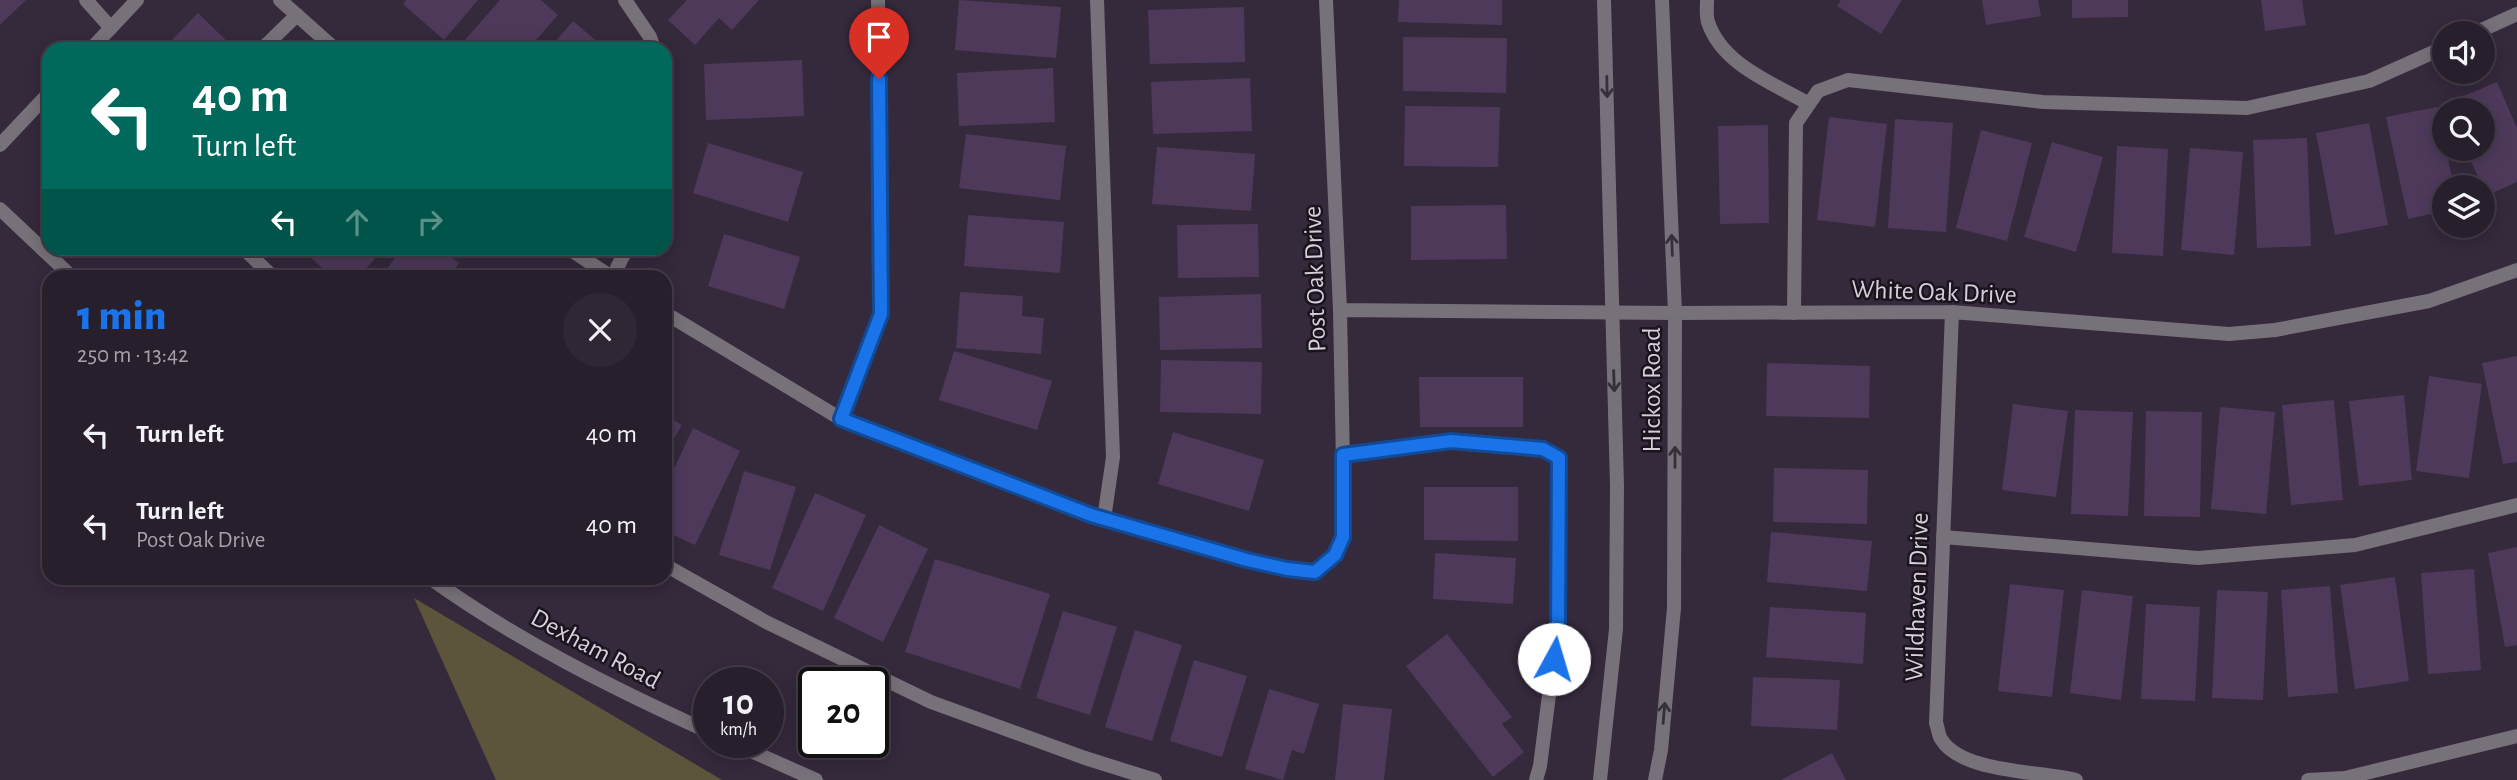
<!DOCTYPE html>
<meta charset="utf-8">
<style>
:root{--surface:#281f2d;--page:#302735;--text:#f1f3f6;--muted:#a5a2aa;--line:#443d49;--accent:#1a73e8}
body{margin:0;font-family:"Alegreya Sans",sans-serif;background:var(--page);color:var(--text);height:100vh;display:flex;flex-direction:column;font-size:26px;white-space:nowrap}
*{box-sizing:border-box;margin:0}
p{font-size:23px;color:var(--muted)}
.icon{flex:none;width:38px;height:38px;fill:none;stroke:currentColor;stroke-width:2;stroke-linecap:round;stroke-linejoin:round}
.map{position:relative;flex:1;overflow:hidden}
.side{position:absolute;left:42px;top:270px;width:630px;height:315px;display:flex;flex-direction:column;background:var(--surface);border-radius:21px;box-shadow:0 4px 18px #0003,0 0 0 2px var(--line)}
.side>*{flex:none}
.guide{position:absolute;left:42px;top:42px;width:630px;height:214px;border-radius:21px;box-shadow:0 4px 18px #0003,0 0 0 2px var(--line);background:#00695c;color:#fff;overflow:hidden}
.buttons{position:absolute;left:2432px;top:21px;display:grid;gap:14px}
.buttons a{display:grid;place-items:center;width:63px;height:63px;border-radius:50%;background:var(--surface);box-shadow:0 4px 18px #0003,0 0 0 2px var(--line);font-size:35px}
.speed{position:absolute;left:693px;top:667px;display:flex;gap:14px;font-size:35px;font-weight:700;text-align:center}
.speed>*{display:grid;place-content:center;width:91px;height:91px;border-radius:50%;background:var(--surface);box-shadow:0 4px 18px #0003,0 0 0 2px var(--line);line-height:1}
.speed small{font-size:18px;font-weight:400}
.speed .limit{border:4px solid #111;border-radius:10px;background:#fff;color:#111}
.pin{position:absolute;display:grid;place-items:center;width:60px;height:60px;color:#fff;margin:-72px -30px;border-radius:50% 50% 50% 0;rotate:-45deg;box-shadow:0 0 7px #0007}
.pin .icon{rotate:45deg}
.me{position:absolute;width:77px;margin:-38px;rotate:6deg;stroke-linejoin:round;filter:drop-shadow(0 0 5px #0008)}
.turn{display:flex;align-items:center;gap:24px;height:147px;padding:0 35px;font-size:32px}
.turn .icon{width:91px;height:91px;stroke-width:2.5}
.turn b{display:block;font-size:49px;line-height:60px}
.lanes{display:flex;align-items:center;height:66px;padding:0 35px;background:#0003;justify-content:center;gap:35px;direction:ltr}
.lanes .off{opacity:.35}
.round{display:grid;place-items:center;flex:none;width:74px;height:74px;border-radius:37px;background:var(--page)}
.summary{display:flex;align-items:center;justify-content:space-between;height:119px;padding:0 35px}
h1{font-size:42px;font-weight:800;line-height:52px;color:var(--accent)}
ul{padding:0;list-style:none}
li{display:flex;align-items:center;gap:21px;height:91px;padding:0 35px}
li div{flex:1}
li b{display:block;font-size:26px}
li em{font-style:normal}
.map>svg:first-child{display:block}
.green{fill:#5d543c}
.building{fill:#4e395b}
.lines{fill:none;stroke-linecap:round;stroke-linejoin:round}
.service{stroke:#77717a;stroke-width:14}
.minor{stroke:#77717a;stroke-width:14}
.tertiary{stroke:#77717a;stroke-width:14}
.oneway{stroke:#353039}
.route-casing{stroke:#114b97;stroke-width:18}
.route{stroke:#1a73e8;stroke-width:12}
.labels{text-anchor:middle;stroke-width:5;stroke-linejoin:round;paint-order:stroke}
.street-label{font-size:26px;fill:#d6cfdb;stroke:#19141d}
</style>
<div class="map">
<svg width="2517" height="780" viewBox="0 0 2517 780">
<rect width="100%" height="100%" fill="#35293c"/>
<path class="green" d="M414 598 722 780H496Z"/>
<path class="building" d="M0 0H26L0 25Z
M406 0H478L444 40 403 4Z
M500 0H541L558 15 528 49H457Z
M687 0H759L732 30 719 18 695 45 668 20Z
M959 0 1061 7 1056 58 955 50Z
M1399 0H1502V25L1398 22Z
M1841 0H1902L1881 34 1837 6Z
M1982 0H2038L2041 16 1986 25Z
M2072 0H2128V17L2072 18Z
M2261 0H2302L2306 25 2265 31Z
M1244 7 1245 62 1150 64 1148 10Z
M198 13 235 49H163Z
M573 21 606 49H549Z
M1403 37 1507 38 1506 93 1403 91Z
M802 60 804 116 706 120 704 64Z
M1053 68 1055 122 959 126 957 73Z
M1250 78 1252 131 1153 134 1151 82Z
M2497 82 2517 128V182L2486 196 2466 149H2483V110H2450L2447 103Z
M1405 106 1500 107 1498 167 1404 166Z
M2437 107 2454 187H2445V211L2408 219 2386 117Z
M1829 117 1887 124 1875 227 1817 220Z
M1895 119 1953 123 1946 232 1888 228Z
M2369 123 2388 225 2335 235 2316 133Z
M1768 125 1769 223 1720 224 1718 126Z
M1981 130 2032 143 2007 241 1956 228Z
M966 134 1066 146 1060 200 959 188Z
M2307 138 2311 246 2257 248 2253 140Z
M2052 142 2103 157 2076 252 2024 237Z
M708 143 803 172 788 222 693 193Z
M2117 146 2168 149 2163 256 2112 253Z
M1157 147 1255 154 1251 211 1152 204Z
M2190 148 2243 152 2234 255 2181 250Z
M1506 205 1507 259 1411 260V206Z
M968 215 1064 222 1060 273 964 266Z
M1258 224 1259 277 1178 278 1177 225Z
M724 234 800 257 784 309 708 286Z
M311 248H385L359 276H331L306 253Z
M402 248H439L459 263 450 276H382Z
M960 292 1023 296 1022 316 1044 318 1041 354 956 348Z
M1261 294 1262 348 1160 350 1159 297Z
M954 351 1052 381 1037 430 939 400Z
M2517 356V462L2503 464 2482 363Z
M1161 360 1262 362 1261 414 1160 412Z
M1767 363 1870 366 1869 418 1766 416Z
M2429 376 2482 384 2469 478 2416 471Z
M1419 377H1523V427H1420Z
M2404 395 2412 480 2359 486 2349 401Z
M2334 400 2343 500 2291 505 2282 405Z
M2013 404 2068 411 2056 497 2002 490Z
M2220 407 2275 412 2266 514 2211 509Z
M2075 410 2133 412 2128 516 2071 514Z
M2146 411 2202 412 2200 517 2144 516Z
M665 415 682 425 665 453Z
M693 428 740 451 695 545 665 531V488Z
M1173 432 1264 460 1249 511 1158 484Z
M1774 468 1868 470 1867 524 1773 522Z
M744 471 796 487 770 570 719 555Z
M1424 487H1518V541L1424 540Z
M815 493 866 515 823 611 772 588Z
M879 525 928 549 883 642 834 618Z
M1771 532 1872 541 1867 591 1767 582Z
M2517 547V645L2505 647 2488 553Z
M1435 553 1516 558 1513 604 1433 599Z
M935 559 1050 594 1020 689 905 652Z
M2474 569 2481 670 2428 674 2421 573Z
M2395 577 2409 681 2355 689 2340 585Z
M2010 584 2064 590 2052 697 1998 691Z
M2330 586 2338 693 2288 697 2281 590Z
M2082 590 2133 596 2121 700 2070 693Z
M2217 590 2268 592 2263 700 2212 698Z
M2146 604 2200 607 2195 701 2141 699Z
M1770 607 1866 613 1863 664 1766 657Z
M1063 611 1117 627 1090 715 1036 698Z
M1135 630 1182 645 1152 741 1105 727Z
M1447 634 1512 717 1502 724 1524 752 1493 777 1406 666Z
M1194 660 1247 676 1222 757 1170 741Z
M1753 677 1840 680 1837 730 1751 726Z
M1269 689 1319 704 1304 754 1292 750 1283 780 1245 769Z
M1343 704 1392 709 1384 780H1335Z
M1832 753 1846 780H1781Z"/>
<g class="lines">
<path class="service" d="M86 0 111 28
M625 0 650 37 654 49
M1097 0 1113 457 1104 519
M1707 0C1707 7 1706 16 1708 22 1722 65 1773 83 1809 104
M2475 33 2517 14
M262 49 297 15
M665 111V135
M243 248 272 276
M613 276 627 248
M1794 313 1796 123 1818 91 1848 80 2043 102 2247 108 2369 81 2445 47
M1343 455 1451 441 1543 449 1559 458 1557 632 1540 766 1536 780
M1943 537 2198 558 2355 545 2517 505
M665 565 766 622 931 702 1085 758 1155 780"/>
<path class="minor" d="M280 0 335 49
M91 49 137 0
M0 145 49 93
M568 248 610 276
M1340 310 1675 313 1952 312 2229 334 2275 330 2429 301 2517 270
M1952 312 1936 723C1938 727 1938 734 1941 739 1961 773 2041 771 2076 780
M665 313 841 419 1091 515 1247 560 1287 569 1315 572C1339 551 1343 546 1344 514L1340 310 1326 0
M841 419 881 314 878 0
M2308 780 2345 778 2517 736"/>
<path class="tertiary" d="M0 209 71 276
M430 578C516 640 612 688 709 732
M731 742 816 780
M1600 780 1616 629 1617 486 1604 0
M1655 780 1661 750 1674 608 1675 313 1662 0"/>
</g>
<defs><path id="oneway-shaft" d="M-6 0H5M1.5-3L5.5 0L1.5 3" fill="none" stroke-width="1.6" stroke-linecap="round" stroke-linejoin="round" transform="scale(1.75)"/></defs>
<g class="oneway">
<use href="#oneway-shaft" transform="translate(1607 87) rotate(89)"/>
<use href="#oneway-shaft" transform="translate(1672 245) rotate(-92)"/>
<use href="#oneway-shaft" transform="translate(1614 381) rotate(88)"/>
<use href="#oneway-shaft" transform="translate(1675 457) rotate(-90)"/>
<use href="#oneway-shaft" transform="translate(1664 713) rotate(-85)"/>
</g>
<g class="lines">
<defs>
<path id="route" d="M879 79 881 314 841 419 1091 515 1247 560 1287 569 1315 572 1335 555 1343 537V455L1451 441 1543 449 1559 458 1558 632 1554 659"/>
</defs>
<use href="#route" class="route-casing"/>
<use href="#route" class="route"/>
</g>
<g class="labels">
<g class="street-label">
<text transform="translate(1314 279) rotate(-92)" y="9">Post Oak Drive</text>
<text transform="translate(1934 291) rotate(2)" y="9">White Oak Drive</text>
<text transform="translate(1651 390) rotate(-90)" y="9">Hickox Road</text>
<text transform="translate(1916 597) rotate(-88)" y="9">Wildhaven Drive</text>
<text transform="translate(596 648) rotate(28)" y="9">Dexham Road</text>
</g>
</g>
</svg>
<div class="buttons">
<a><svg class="icon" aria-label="sound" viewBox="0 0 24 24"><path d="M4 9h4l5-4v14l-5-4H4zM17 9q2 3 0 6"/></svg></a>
<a><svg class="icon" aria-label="search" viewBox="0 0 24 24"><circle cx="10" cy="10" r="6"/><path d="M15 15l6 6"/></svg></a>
<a><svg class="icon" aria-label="layers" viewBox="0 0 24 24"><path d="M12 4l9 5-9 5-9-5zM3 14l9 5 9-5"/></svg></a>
</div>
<div class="speed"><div>10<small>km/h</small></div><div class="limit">20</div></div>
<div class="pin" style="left:879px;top:79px;background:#d93025"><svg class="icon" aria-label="arrive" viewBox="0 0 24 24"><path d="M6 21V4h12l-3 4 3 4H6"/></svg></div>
<svg class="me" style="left:1554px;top:659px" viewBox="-20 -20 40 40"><circle r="19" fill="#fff"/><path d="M0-13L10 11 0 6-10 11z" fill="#1a73e8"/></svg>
<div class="guide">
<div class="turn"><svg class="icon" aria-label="left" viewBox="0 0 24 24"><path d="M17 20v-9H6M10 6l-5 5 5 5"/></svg><div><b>40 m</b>Turn left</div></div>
<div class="lanes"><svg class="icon" aria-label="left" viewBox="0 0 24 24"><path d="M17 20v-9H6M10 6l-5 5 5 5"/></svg><svg class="icon off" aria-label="ahead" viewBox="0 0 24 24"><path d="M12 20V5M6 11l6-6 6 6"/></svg><svg class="icon off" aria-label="right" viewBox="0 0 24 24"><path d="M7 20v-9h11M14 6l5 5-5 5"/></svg></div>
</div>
<section class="side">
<div class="summary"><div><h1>1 min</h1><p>250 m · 13:42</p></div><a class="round"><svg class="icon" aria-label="close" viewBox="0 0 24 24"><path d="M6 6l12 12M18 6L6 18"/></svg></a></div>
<ul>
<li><svg class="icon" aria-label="left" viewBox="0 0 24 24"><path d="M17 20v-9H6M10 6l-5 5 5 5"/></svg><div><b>Turn left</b></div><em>40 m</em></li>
<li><svg class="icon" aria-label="left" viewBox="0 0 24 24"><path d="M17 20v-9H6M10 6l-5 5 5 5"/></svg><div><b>Turn left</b><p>Post Oak Drive</p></div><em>40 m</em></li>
</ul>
</section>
</div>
